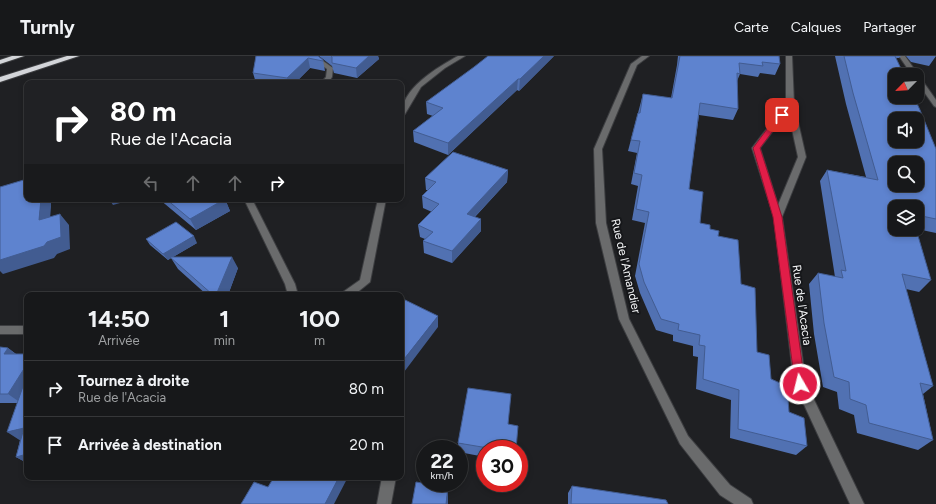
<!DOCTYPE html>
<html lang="fr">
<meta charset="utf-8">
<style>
:root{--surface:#17181a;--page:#202123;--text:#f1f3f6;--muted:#9ea0a2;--line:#363739}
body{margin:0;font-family:Figtree,sans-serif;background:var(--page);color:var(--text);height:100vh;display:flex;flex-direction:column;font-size:15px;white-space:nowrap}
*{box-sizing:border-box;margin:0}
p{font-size:13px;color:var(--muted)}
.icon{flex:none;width:22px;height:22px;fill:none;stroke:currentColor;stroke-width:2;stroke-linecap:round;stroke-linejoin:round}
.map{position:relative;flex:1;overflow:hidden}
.drawer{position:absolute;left:24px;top:236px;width:380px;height:188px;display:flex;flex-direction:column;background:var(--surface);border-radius:8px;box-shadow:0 2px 6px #0003,0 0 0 1px var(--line)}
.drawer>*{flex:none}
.banner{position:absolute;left:24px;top:24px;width:380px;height:122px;border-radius:8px;box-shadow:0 2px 6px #0003,0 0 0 1px var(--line);background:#202124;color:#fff;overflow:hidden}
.needle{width:26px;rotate:246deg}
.tools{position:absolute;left:888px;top:12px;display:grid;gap:8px}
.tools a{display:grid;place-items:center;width:36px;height:36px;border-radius:8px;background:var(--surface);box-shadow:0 2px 6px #0003,0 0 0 1px var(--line);font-size:20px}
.speed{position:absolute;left:416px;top:384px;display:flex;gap:8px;font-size:20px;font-weight:700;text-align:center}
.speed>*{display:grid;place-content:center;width:52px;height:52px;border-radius:50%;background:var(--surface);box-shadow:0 2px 6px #0003,0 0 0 1px var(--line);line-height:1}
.speed small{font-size:10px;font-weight:400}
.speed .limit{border:6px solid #d22;background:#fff;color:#111}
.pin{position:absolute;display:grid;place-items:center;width:34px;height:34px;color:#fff;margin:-17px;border-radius:8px;box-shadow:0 2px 6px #0006}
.me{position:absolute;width:44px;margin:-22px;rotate:352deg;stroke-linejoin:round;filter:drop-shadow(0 0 3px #0008)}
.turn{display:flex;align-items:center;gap:14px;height:84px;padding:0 20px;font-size:18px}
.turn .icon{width:52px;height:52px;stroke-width:2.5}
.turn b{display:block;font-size:28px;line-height:34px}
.lanes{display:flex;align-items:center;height:38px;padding:0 20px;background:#0003;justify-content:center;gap:20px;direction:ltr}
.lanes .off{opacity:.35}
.eta{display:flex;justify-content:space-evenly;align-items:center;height:68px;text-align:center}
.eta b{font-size:24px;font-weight:700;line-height:28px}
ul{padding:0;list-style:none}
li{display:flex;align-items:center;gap:12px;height:56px;padding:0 20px;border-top:1px solid var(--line)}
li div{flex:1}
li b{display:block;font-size:15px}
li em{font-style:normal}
header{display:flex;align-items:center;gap:24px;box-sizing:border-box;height:56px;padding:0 20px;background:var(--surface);border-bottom:1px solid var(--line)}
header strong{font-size:19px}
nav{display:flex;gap:22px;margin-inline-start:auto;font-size:14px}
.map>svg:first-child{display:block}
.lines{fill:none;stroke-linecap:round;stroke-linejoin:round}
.minor-casing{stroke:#3d3e41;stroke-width:2}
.motorway-casing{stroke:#3d3e41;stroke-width:2}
.minor{fill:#6a6b6c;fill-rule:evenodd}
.motorway{fill:#d3d5d9;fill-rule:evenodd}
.wall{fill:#5171b2}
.shaded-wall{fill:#425c91}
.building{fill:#5e83cf;stroke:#425c91;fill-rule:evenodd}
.route{fill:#e11d48;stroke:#92132f}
.labels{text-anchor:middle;stroke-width:4;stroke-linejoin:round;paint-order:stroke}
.street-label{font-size:12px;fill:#f3f4f6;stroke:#16171a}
</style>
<header>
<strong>Turnly</strong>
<nav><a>Carte</a><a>Calques</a><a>Partager</a></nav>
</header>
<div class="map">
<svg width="936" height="448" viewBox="0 0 936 448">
<rect width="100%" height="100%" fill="#1f2023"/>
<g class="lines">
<defs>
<path id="minor" d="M309 0H316L333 12 332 21 328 27H321L326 21 327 13Z
M458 0H465L445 12 421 31 405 58 401 60C401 33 436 12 458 0Z
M642 0H649L637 9 602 93 606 167 629 263 688 380 730 429 751 443 753 448H734L720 439 680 388 619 263 596 167 594 93 631 8Z
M786 0H792L794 48 806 101 782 161 806 327 864 448H850L794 327 774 161 752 92 786 48ZM788 55 798 101 778 149 760 92Z
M899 0H905L936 44V51L934 50 917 26V19H912Z
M244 143H252L295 228 298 239H288L285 228Z
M378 143H386L370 226 354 239H342L343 236 360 224Z
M0 270H27V278H0Z
M382 421H396L391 448H377Z"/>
<path id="motorway" d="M12 0H24L0 8V4Z
M67 0H79L0 26V21Z"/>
</defs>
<use href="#minor" class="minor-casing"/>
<use href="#motorway" class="motorway-casing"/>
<use href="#minor" class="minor"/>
<use href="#motorway" class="motorway"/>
</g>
<path class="wall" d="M256 0H318L323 4 325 15 310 12 295 27H256L253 17Z
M319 0H378L379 3 357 22 334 17 332 10Z
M554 0 519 35 517 34 448 99 414 86 413 75 433 60 427 58 426 46Z
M678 0H779L780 8 775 19 760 17 758 21 740 18 737 25 738 53 733 64 699 59 689 133 700 167 710 173 718 180 741 228 757 296 807 390 796 399 730 382 731 344 696 333 698 301 693 300V290L673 285V279L656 274 640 237 635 220 645 167 632 164 638 130 631 128 637 97 628 95 635 68 638 57 643 38 671 42 677 9Z
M835 0H901L899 2H895L936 93V177L917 173V151H895L931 224 919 236 906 233 933 330 923 338 933 384 918 394 857 377 854 359 839 353 837 336 823 331 814 278 809 228 818 217 835 221 820 125 827 114 866 121 846 48Z
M906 0H936L929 10 911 6Z
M508 114 507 126 475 161 481 175 452 207 424 197 423 185 425 183 420 181 418 169 432 156 423 152 422 140 428 134H426L425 122Z
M159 143H225L230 155 196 174Z
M146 183 197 187 173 201 238 212 228 239H207L178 213 171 202 168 204 150 189Z
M0 291 8 292 16 298H27V407L16 401 20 384 17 347H0Z
M458 387 516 393H485V401L459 396Z
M572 430 668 448H568V437Z"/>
<path class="shaded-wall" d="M369 0H378L379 3 357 22 356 12Z
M544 0H554L519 35 520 23Z
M308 2 310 12 295 27H288L287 22Z
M518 23 517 34 448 99V87Z
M508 114 507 126 467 169V158Z
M41 143H51V151L49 175 39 164Z
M109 143H134L113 149Z
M225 143 230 155 196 174 190 163Z
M60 158 69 169 70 193 57 198 54 202 3 218 0 215V204Z
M481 163V175L452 207V195Z
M194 180 197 187 168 204 163 198Z
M232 201 238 212 228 239H216Z
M438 260V271L401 320V307Z
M8 292 21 302 4 298Z
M27 308V338L21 347 8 338Z
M24 372 21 385 7 376Z
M27 398V407L16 401Z
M339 421H348L334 448H325Z
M448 431V448H446Z"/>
<path class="building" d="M256 0H318L323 4V5L308 2 287 22 253 17Z
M331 0H369L356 12 332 7V1Z
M488 0H544L520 23H518L448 87 413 75 443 52 426 46 474 11Z
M680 0H779L780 8 762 6 763 10 739 7 740 18 737 17 738 53 700 47 689 133 703 136 700 167 710 169V173L719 175 718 180 738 184 741 228 755 232 757 296 769 299 771 323 787 330 789 356 804 362 807 390 738 373 739 334 703 323 705 290 699 289 700 279 678 274 679 268 661 263 644 226 639 208 649 156 636 153 642 119 634 117 640 85 631 84 638 57H640L643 38 672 42Z
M844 0H895L904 19H895V41H914L920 54 936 93V163L917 159V151H895V173H916L931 224 902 218 933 330 920 327 933 384 869 367 866 349 850 343 849 326 834 321 824 267 818 217 843 222 841 214 846 215 827 114 878 124 853 37ZM895 63H917V85H895ZM895 107H917V129H895Z
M453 96 508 114 467 158 481 163 452 195 423 185 433 176 418 169 439 148 422 140 436 126 425 122Z
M27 123V143H41L39 164 60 158 61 181 47 186 44 190 0 204V131Z
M166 143H225L190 163Z
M176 166 194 180 163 198 146 183Z
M170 201H232L216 239H213Z
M401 242 438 260 401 307Z
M0 291 8 292 4 298H27V308L8 338H0Z
M27 319V398L16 401 24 372 7 376Z
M468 332 511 338 508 368 518 370 516 393H494L458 387Z
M274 421H339L325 448H241L254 426 268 431Z
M416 426 448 431 446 448H412Z
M572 430 666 444 668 448H571Z"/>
<path class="route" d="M779 57 785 59 760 92 782 161 805 328 804 331 800 332 796 331 795 328 773 161 753 92Z"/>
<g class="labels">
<g class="street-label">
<text transform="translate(626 210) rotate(77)" y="4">Rue de l'Amandier</text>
<text transform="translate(802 249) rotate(82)" y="4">Rue de l'Acacia</text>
</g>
</g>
</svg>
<div class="tools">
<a><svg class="needle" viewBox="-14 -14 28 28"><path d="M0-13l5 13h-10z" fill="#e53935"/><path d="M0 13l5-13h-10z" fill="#9ea0a2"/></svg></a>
<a><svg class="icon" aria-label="sound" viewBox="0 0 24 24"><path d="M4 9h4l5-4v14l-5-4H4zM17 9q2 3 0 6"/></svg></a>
<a><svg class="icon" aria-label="search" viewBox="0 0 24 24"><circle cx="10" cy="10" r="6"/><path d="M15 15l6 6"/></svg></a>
<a><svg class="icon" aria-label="layers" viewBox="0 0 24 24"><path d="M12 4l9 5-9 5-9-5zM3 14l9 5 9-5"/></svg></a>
</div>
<div class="speed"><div>22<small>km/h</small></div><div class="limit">30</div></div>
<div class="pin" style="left:782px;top:59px;background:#d93025"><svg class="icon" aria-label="arrive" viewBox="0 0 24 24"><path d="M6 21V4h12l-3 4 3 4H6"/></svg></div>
<svg class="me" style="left:800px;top:328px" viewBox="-20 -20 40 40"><circle r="17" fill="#e11d48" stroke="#fff" stroke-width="3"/><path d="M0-11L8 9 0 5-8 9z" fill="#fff"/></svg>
<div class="banner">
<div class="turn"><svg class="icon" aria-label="right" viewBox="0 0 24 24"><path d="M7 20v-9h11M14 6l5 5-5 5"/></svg><div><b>80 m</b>Rue de l'Acacia</div></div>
<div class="lanes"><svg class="icon off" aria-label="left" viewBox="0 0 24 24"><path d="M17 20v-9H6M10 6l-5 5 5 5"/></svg><svg class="icon off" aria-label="ahead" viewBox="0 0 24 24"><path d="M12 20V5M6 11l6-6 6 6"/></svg><svg class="icon off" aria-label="ahead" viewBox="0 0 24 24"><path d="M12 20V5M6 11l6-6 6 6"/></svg><svg class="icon" aria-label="right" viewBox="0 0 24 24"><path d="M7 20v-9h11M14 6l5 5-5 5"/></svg></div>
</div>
<section class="drawer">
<div class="eta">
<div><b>14:50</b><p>Arrivée</p></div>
<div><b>1</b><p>min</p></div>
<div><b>100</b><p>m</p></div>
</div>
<ul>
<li><svg class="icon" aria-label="right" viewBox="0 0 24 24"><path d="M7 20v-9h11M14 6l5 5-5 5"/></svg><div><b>Tournez à droite</b><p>Rue de l'Acacia</p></div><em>80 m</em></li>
<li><svg class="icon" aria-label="arrive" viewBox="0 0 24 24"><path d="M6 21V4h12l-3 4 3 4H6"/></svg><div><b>Arrivée à destination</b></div><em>20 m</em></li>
</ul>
</section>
</div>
